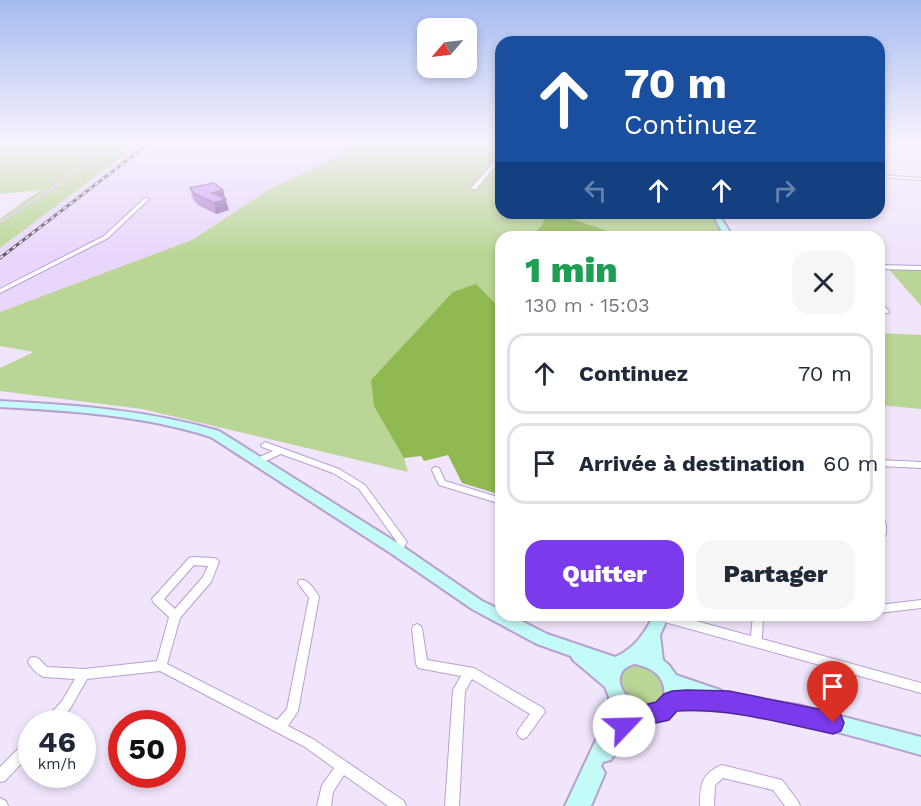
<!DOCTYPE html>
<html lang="fr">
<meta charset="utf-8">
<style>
:root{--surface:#fff;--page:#f6f6f7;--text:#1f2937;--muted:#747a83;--line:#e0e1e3;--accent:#7c3aed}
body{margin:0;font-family:"Work Sans",sans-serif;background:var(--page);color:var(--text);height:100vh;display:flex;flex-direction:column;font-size:22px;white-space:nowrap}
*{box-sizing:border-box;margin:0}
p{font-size:20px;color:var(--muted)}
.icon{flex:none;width:33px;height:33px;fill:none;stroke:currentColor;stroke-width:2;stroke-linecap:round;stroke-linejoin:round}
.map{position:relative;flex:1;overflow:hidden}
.sheet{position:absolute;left:495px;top:231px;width:390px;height:390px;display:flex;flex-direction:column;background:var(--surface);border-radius:18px;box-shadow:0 3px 9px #0003}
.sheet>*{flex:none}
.banner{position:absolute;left:495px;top:36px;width:390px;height:183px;border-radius:18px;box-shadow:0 3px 9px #0003;background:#1a4fa0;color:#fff;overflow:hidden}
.needle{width:39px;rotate:242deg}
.tools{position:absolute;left:417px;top:18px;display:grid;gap:12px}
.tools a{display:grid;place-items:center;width:60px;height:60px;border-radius:12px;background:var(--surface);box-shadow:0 3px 9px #0003;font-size:30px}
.speed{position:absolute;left:18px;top:710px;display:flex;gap:12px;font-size:30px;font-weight:700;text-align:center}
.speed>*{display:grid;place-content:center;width:78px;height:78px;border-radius:50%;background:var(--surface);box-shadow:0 3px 9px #0003;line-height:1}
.speed small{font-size:15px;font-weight:400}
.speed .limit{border:9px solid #d22;background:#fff;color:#111}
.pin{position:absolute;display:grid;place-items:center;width:51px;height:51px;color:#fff;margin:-62px -26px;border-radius:50% 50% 50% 0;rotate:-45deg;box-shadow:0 0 6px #0007}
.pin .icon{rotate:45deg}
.me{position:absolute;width:66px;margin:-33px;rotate:66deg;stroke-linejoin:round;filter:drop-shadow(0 0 4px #0008)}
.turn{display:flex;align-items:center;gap:21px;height:126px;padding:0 30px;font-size:27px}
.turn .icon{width:78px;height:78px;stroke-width:2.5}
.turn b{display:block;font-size:42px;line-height:51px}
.lanes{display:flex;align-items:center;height:57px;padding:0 30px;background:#0003;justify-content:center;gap:30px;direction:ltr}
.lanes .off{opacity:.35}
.round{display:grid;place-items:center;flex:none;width:63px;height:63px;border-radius:18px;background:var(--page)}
.overview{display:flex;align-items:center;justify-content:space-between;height:102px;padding:0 30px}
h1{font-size:36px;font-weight:800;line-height:45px;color:#1e9e55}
.primary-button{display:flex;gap:12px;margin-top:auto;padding:12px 30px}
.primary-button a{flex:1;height:69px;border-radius:18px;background:var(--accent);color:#fff;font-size:24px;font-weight:800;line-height:69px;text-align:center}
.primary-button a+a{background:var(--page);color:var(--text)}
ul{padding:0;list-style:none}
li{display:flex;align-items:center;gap:18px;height:81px;margin:0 12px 9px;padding:0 18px;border:3px solid var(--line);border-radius:18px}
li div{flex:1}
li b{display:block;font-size:22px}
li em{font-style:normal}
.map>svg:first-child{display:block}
.built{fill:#e9d7fb}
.green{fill:#bad696}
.forest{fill:#90b952}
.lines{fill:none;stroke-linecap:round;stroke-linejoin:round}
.stream{stroke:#e2c5fe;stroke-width:1.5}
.street-casing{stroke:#b89fd2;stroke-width:2}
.secondary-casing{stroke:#b89fd2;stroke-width:4}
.street{fill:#fff;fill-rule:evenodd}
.secondary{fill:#c3fbf8;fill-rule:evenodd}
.rail-casing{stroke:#5f556a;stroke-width:3}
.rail{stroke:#fff;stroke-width:1.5;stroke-dasharray:4;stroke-linecap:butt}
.wall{fill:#af84d5}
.shaded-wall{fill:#8e6cae}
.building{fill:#cb9af8;stroke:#8e6cae;stroke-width:1.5}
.route{fill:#7c3aed;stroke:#51269a;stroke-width:1.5}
</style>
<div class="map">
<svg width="921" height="806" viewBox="0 0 921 806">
<rect width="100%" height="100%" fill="#f0e5fb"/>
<path class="built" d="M142 141H155L148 148 165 142 235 144 248 141H345L342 155 268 190 192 240 0 312V248Z"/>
<path class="green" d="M0 141 131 143 121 151 128 152 0 248V219L40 190 0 194Z
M346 141 501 143V150L494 157 501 158V213H546L542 225 529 237H501V309L476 284 404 458 408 472 142 409 0 391V368L34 352 0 346V312L192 240 268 190 342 155Z
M554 213H712L725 237H626Z
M886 266 921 268V306Z
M879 333 921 335V409L879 405Z
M637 664C654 669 661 675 665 692L659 704C639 712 615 696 621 674L630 665Z"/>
<path class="forest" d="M546 213H554L626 237H530L542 225Z
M476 284 501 309V495L462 483 448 455 424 461 421 456 404 458 374 406 371 380 453 292Z"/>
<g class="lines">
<path class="stream" d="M0 222 59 184 107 141"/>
<defs>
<path id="street" d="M500 156H501V159L476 189H472V187Z
M879 175 921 178V180L879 177Z
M145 198 149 199 108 238 0 293V289L104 236Z
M879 265 921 266V270L879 269Z
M879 302 881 303 889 311V313H885L879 307Z
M265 442 339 469 365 485 407 542 400 553 397 554 394 553 392 550 397 542 359 489 333 473 281 454 261 463H255L254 461 255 459 273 451 262 447 261 445Z
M879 460 921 462V468L879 466Z
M436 467 439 468 445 481 501 498V504L439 485 432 470 433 468Z
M879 514 882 515C885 520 888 530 885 536L882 537 879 536Z
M192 557 214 558 217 559 219 562 211 582 180 618 167 664 277 720 287 709 309 598 298 583 299 580C308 578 315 590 319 597L298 711 288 726 313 739 404 801 406 806H388L344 775 333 792 331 806H317L322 785 334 768 305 747 160 671 87 679 70 709 58 723H44L46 719 62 701 75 679 44 677C38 675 31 668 28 662L30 658 34 657 38 658 47 667 84 669 157 661 169 617 153 602 152 599 189 558ZM194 565 208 566 203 577 175 609 164 599Z
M921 600V608L879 613V605Z
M656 615H674L751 636 753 615H763L762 639 921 683V693L661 621 657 619Z
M417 624 421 626 422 629 427 660 474 668 543 708 545 712 527 737 523 739 519 737 517 733 519 729 530 714 472 679 465 691 459 806H445L453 690 461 676 418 668 416 664 412 629 413 626Z
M32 737V752L5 781 0 782V767L28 739Z
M722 765 782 780 798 801 800 806H785L773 790 723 778 715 785 714 806H700C700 786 701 773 722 765Z
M0 798 6 801 8 806H0Z"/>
<path id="secondary" d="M712 213H718L733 237H725Z
M0 401C75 405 147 410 219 431L402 546 482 601 501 610V615H510L547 634 615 657C634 649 645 633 654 615H669L660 635 663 660 669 665 676 675 720 690 727 694 798 705 921 737V755C840 732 760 708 675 709L665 719 646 723 630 732 611 760 603 762 601 766 605 773 591 806H565L608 714 609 697 605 687 573 660 571 656 537 644 472 609 392 554 211 437C142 415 72 411 0 407ZM634 664C652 667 667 677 664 697 660 701 657 704 652 706 637 710 612 688 622 672 624 668 629 666 634 664Z"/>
</defs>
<use href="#street" class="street-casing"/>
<use href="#secondary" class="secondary-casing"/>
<use href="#street" class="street"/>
<use href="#secondary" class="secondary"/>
<defs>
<path id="rail" d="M0 258 152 141"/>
</defs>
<use href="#rail" class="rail-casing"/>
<use href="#rail" class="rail"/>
</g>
<path class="wall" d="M190 188 229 210 216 214 198 205 193 199Z"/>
<path class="shaded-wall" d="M223 190 229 210 216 214 212 193Z"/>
<path class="building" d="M214 183 223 190 212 193 226 199 214 203 195 194 190 188Z"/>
<linearGradient id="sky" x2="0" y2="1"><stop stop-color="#a5bbf1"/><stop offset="0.56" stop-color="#f8f3fd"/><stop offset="1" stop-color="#f8f3fd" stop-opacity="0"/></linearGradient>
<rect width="921" height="254" fill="url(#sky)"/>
<path class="route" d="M687 690 729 691 833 712 841 715 844 723 841 731 833 734C781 723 730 708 677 711L669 720 647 725 624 737 617 734 613 726 617 719 636 707 656 702 664 694 672 691Z"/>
</svg>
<div class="tools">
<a><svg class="needle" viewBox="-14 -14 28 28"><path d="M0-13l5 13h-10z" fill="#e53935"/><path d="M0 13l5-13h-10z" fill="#747a83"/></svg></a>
</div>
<div class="speed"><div>46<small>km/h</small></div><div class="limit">50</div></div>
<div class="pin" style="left:833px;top:723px;background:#d93025"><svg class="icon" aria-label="arrive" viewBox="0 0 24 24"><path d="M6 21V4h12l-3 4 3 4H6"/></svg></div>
<svg class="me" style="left:624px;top:726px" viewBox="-20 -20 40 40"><circle r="19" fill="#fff"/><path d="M0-13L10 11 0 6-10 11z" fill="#7c3aed"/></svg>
<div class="banner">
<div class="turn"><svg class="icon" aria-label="ahead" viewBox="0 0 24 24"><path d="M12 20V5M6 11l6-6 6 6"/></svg><div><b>70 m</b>Continuez</div></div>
<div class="lanes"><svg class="icon off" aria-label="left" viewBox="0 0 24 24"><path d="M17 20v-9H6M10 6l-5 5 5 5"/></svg><svg class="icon" aria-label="ahead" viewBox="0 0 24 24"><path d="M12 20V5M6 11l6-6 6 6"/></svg><svg class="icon" aria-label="ahead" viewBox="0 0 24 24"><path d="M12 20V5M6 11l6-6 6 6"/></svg><svg class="icon off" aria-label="right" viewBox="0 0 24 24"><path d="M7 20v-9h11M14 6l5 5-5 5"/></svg></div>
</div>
<section class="sheet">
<div class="overview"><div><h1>1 min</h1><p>130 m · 15:03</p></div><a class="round"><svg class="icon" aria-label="close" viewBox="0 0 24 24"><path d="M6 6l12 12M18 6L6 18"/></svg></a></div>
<ul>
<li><svg class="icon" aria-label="ahead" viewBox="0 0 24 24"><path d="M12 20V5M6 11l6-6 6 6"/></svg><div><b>Continuez</b></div><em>70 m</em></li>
<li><svg class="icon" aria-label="arrive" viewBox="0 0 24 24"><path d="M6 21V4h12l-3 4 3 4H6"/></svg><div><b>Arrivée à destination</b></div><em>60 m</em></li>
</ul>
<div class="primary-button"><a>Quitter</a><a>Partager</a></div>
</section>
</div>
